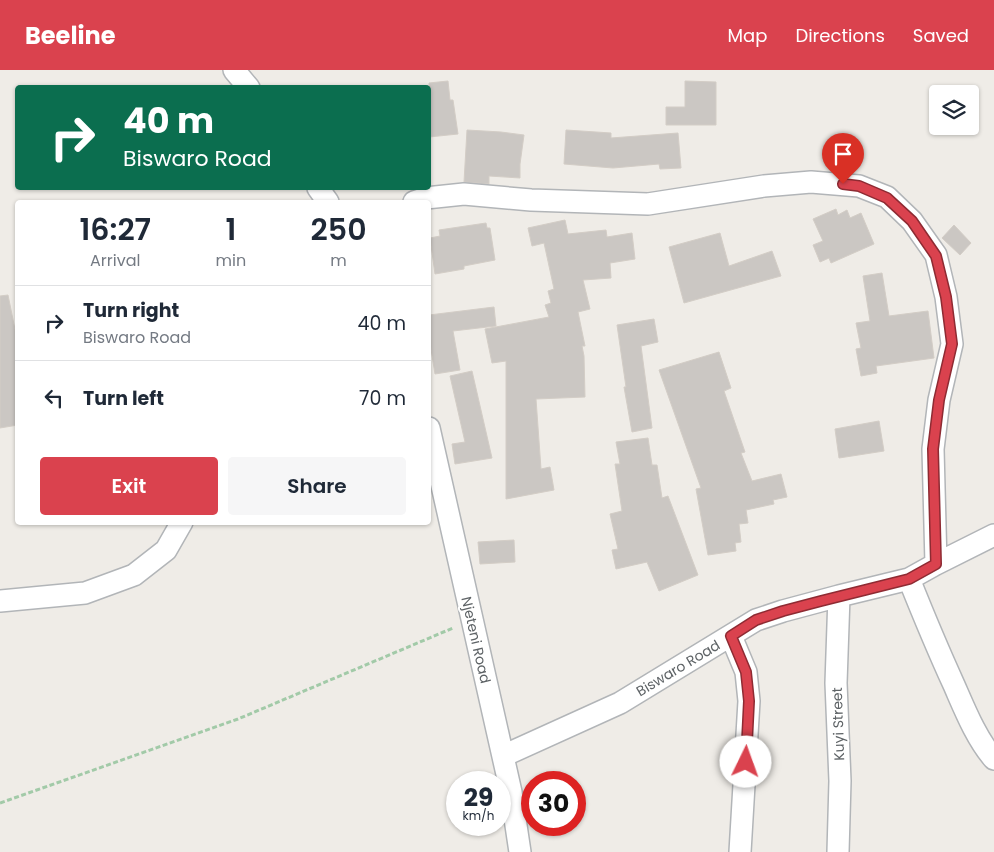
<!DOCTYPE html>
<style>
:root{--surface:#fff;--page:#f6f6f7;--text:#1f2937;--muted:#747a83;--line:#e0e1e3;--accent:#da424e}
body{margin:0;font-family:Poppins,sans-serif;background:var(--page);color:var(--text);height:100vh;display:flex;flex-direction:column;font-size:19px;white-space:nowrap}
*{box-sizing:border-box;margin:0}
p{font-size:16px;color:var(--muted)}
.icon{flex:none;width:28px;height:28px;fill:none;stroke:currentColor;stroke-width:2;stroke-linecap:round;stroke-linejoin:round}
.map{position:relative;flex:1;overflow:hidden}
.drawer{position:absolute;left:15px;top:130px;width:416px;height:325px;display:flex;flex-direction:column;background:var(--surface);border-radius:5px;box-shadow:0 1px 4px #0004}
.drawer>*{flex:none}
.top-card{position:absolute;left:15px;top:15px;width:416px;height:105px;border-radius:5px;box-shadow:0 1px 4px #0004;background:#0b6e4f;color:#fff;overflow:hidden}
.buttons{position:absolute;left:929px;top:15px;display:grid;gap:10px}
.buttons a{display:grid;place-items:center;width:50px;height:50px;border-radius:5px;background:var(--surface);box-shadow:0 1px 4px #0004;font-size:25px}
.speed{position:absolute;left:446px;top:701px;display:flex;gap:10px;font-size:25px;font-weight:700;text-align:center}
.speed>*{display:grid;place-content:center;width:65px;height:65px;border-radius:50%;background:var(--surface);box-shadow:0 1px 4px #0004;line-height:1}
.speed small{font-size:12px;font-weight:400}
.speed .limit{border:8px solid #d22;background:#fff;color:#111}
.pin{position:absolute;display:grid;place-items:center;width:42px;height:42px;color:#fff;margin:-51px -21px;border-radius:50% 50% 50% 0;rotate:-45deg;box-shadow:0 0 5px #0007}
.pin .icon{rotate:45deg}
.me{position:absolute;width:55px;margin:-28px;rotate:3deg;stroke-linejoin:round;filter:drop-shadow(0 0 4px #0008)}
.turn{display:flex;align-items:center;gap:18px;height:105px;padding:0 25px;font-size:22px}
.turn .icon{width:65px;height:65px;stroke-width:2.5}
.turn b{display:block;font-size:35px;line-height:42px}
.eta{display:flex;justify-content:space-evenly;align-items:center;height:85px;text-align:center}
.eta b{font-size:30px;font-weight:600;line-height:35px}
.primary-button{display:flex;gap:10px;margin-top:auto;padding:10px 25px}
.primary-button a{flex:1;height:58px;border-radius:5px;background:var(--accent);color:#fff;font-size:20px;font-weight:600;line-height:58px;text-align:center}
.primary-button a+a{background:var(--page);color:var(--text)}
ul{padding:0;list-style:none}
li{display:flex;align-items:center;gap:15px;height:75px;padding:0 25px;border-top:1px solid var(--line)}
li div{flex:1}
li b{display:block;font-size:19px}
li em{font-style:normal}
header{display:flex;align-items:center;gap:30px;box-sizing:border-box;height:70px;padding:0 25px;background:var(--accent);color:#fff}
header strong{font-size:24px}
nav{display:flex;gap:28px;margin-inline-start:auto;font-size:18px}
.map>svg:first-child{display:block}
.building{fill:#cbc7c3;stroke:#d3cdc6}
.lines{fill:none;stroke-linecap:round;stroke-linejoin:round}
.minor-casing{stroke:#b2b5b8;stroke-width:24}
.path{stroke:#a2caa8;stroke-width:3;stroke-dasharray:5 2.5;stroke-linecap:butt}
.minor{stroke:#fff;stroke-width:21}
.route-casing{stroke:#8e2b33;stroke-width:12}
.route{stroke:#da424e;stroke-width:9}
.labels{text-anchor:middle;stroke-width:4;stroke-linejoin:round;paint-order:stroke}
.street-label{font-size:14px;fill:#5e6366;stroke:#fff}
</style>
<header>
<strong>Beeline</strong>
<nav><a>Map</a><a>Directions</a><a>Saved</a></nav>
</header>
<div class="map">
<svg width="994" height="782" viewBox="0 0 994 782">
<rect width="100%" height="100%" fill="#efece7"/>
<path class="building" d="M448 11 450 30H453L458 64 429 67V13Z
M685 11 716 12V55H666V37H685Z
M467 60 501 62 524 65 520 94V108L489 106V114L464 112Z
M566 60 611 63V68L678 63 681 98 660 99 659 94 613 98 564 94Z
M836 139 838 145 847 140 850 148 861 143 874 174 831 193 829 188 820 192 813 175 823 171 813 149Z
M565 150 568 164 606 160 607 167 632 163 635 189 610 193 611 208 583 210 590 239 578 242 585 276H582L584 286 585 327 536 329 541 399 550 397 554 420 506 429V291L492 293 485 259 549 247 545 235 551 233 548 221 554 219 544 173 532 176 528 158Z
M486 153 487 158H490L495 190 464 196V199L435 204 430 168 440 166 439 160Z
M954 155 971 173 960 185 942 168Z
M720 163 729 196 772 181 781 206 684 233 669 177Z
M882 203 889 246 928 241 934 288 876 296 877 303 861 306 856 279 861 278 856 253 870 251 863 206Z
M8 225 18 274V355L0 358V226Z
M494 237 496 256 453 261 460 300 435 304 429 267V245Z
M654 249 658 272 641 276 652 358 632 362 624 317H626L617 255Z
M719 282 731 318 724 321 745 382 741 383 752 411 781 404 787 427 773 430 774 434 746 440 748 453 739 454 741 472 735 473 736 481 708 485 696 419 701 418 659 300Z
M472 301 492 388 455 394 452 374 465 372 450 306Z
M879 351 884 381 839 388 835 359Z
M648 368 652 395H657L662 428 668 426 698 505 659 521 647 492 616 499 612 480 618 479 610 444 622 441 615 394H620L616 372Z
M514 470 515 492 480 494 478 472Z"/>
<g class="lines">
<defs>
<path id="minor" d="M234 0 249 18
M318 118 328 132
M414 132 426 128 464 124 531 130 648 134 764 116 811 112 859 116 887 127 912 151 936 185 946 227 952 274 939 330 933 379 936 494
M429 358 511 722 520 782
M909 509C923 544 938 580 954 615 965 640 976 668 994 689
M0 531 85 523 134 505 166 480 182 452
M731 566 746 602 749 631 740 782
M503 686 620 633 756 550 783 541 839 526 909 509 936 494 994 465
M838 782 840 711 836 613 839 526"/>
</defs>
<use href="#minor" class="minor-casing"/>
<path class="path" d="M0 733 238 649 453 558"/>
<use href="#minor" class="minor"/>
</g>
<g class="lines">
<defs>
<path id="route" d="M746 692 749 631 746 602 731 566 756 550 783 541 821 531 909 509 936 494 933 379 939 330 952 274 946 227 936 186 912 151 887 128 859 116 843 114"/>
</defs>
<use href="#route" class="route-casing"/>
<use href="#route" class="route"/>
</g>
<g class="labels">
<g class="street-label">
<text transform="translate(476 570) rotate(77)" y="5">Njeteni Road</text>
<text transform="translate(678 598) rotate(-31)" y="5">Biswaro Road</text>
<text transform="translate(838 654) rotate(-92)" y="5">Kuyi Street</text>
</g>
</g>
</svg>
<div class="buttons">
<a><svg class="icon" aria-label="layers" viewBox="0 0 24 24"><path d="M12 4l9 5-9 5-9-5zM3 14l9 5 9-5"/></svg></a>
</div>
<div class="speed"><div>29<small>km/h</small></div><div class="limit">30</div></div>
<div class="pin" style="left:843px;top:114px;background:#d93025"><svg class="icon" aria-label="arrive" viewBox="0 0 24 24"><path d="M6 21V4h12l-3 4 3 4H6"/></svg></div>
<svg class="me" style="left:746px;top:692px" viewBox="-20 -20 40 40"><circle r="19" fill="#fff"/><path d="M0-13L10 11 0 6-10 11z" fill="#da424e"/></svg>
<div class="top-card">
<div class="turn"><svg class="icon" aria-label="right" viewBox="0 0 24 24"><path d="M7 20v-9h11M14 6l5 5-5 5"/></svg><div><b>40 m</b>Biswaro Road</div></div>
</div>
<section class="drawer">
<div class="eta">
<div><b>16:27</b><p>Arrival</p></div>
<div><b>1</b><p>min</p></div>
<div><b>250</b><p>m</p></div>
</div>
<ul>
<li><svg class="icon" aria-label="right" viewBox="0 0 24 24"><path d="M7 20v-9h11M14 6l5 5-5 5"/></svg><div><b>Turn right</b><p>Biswaro Road</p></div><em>40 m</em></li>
<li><svg class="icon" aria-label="left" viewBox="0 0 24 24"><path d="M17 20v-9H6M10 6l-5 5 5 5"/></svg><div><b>Turn left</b></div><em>70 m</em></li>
</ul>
<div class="primary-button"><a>Exit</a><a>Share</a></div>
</section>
</div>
